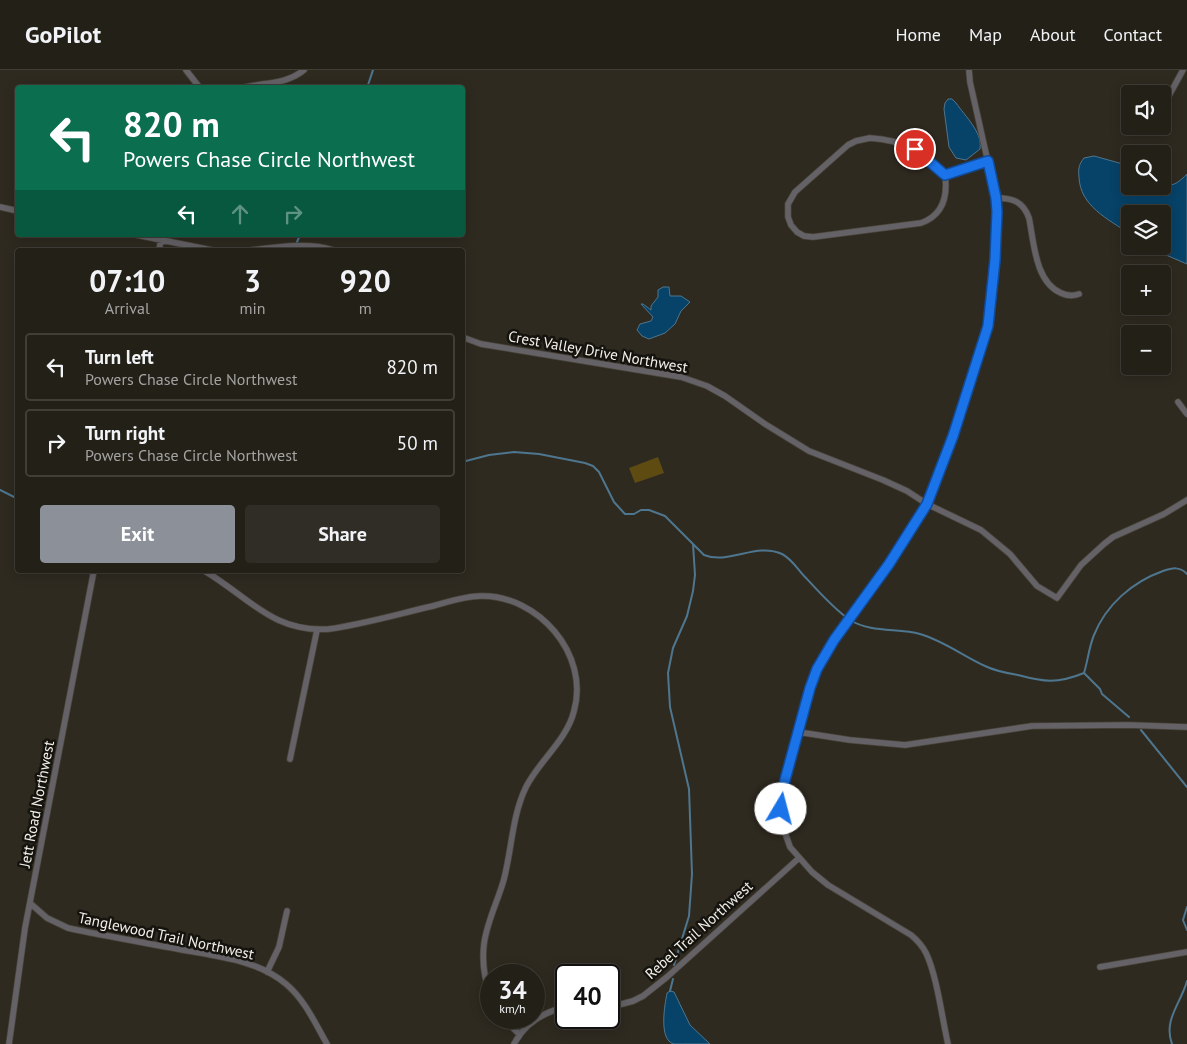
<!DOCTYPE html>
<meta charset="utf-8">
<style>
:root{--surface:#232018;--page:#2f2d25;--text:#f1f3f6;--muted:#a3a3a2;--line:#403e37;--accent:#8c9099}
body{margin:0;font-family:"PT Sans",sans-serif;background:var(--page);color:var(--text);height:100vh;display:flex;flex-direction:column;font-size:19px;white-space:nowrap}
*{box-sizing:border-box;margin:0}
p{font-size:16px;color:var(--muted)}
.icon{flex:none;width:28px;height:28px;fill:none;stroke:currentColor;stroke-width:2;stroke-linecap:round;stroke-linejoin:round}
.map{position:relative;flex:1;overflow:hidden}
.drawer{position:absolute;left:15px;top:178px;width:450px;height:325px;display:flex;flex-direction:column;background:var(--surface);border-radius:5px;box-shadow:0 2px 12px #0003,0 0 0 1px var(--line)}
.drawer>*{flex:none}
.guide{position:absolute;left:15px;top:15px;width:450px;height:152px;border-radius:5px;box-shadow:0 2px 12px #0003,0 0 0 1px var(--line);background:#0b6e4f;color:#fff;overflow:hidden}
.tools{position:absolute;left:1121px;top:15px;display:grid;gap:10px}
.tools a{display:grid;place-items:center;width:50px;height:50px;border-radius:5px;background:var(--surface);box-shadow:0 2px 12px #0003,0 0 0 1px var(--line);font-size:25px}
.speed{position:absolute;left:480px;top:894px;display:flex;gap:10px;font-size:25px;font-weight:700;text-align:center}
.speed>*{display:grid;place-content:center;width:65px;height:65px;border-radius:50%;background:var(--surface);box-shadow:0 2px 12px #0003,0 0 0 1px var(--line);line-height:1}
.speed small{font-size:12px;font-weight:400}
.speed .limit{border:2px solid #111;border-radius:8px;background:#fff;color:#111}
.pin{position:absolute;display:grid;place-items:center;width:42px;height:42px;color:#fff;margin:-21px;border:2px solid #fff;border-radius:50%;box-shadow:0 1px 5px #0007}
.me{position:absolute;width:55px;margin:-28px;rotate:8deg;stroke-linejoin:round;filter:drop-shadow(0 0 4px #0008)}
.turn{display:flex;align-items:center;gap:18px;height:105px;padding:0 25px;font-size:22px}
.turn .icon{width:65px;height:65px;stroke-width:2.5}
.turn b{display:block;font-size:35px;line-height:42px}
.lanes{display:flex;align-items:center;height:48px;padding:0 25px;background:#0003;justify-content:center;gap:25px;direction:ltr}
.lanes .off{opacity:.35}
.eta{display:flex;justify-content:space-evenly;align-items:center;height:85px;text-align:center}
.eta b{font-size:30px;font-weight:600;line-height:35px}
.primary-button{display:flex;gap:10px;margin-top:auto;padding:10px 25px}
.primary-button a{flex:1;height:58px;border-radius:5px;background:var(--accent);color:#fff;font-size:20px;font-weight:600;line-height:58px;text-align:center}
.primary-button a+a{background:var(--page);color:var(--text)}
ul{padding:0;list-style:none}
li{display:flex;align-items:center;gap:15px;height:68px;margin:0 10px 8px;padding:0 15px;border:2px solid var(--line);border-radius:5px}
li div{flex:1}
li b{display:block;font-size:19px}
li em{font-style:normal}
header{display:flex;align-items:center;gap:30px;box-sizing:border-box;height:70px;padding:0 25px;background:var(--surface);border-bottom:1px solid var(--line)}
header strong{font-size:24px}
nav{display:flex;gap:28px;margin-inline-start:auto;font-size:18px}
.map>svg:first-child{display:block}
.green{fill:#5e4b11}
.water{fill:#074268;stroke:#4e768f}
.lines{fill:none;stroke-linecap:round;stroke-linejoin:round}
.stream{stroke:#4e768f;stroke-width:2}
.minor-casing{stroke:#4a463c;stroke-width:7}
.minor{stroke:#656267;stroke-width:5.5}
.route-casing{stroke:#114b97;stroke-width:12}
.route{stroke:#1a73e8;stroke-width:9}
.labels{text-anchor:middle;stroke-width:5;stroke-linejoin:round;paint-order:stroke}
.street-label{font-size:15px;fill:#f3f0e9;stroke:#15130e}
</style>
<header>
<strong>GoPilot</strong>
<nav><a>Home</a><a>Map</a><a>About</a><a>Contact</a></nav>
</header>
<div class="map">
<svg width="1187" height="974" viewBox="0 0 1187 974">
<rect width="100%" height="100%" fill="#2f2a20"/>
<path class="green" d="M658 387 664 403 635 413 629 398Z"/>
<path class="water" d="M948 29H952L956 33C965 46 983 63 980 79L966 90 956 88 949 77 944 39 945 33Z
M1094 86 1130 96V116H1162L1163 114C1173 118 1180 111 1187 104V194L1159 182 1149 176H1162V144H1130V164C1108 149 1080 136 1079 107 1078 99 1079 94 1084 88Z
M663 217H669L670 226H681L690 232 681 241 675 254 665 263 649 269 642 266 637 260 640 254 651 251 653 247 641 234H643L651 240V236L658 227V220Z
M670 921 674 922 690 955 710 974C699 974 685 974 674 974 658 970 665 934 667 923Z"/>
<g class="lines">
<path class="stream" d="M367 18 373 0
M297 172 300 165
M462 392 489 385 514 382 539 384 585 393 593 396 599 402 614 432 625 444H634L641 440H649L665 446 704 485C729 495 756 472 782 484 792 489 798 500 806 508 817 520 836 541 850 550 871 563 897 558 920 564 944 571 963 586 985 596 995 601 1006 603 1018 605 1044 612 1057 614 1084 603 1088 590 1089 577 1094 565 1106 535 1132 512 1163 501 1172 498 1180 496 1187 504
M0 420 18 429
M1084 603 1100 619 1102 624 1129 647
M1141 660 1187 717
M1187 837 1183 850 1187 860
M674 895 689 846 692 804 689 719 670 637 668 603 673 578 687 546 693 521 695 505 693 474
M670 921 673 909
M1172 974C1163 950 1181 933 1187 911"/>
<defs>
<path id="minor" d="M186 0 200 18
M242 18C264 12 286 15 304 0
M1166 31 1183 0
M870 68C905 70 921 82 945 105 948 127 943 145 921 153L813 167 804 166 797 162 791 155 788 147V134L795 122 848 75 856 71Z
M945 105 988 91
M996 128C1012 128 1023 131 1029 148 1034 172 1035 212 1061 223 1067 226 1073 226 1079 224
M0 137 18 141
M137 165 211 180
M159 180 162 165
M252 180C278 177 308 172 333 180
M462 267 481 274 681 307 707 316 725 326 765 354 809 381 883 410 907 421 927 434 981 460 1010 484 1037 516 1057 528 1081 495 1104 474 1113 467 1164 444 1187 430
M1178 332 1187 344
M203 500C248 526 272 563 329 559 364 554 398 544 433 536 448 532 465 526 481 526 538 525 590 584 574 641 567 670 539 691 526 717 512 746 512 778 504 809 498 831 487 851 484 874 482 891 484 909 491 926
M798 662 850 670 905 675 1032 656 1128 655 1187 657
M290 689 317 560
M31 834 47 848 68 858C105 866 141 872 178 879 215 886 256 889 286 914 305 930 315 953 327 974
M1100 897 1187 882
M267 902 279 877 287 841
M609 936 622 934 633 931 643 926 667 907 799 788
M503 948 519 964
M9 974 25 858 94 500
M514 974C525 953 543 942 566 937
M948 974C942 948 937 906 926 883 922 875 917 870 911 865L828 815 812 802 790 777 782 754 781 739 785 710 810 618 817 599 834 570 889 494 927 434 953 366 988 257 995 190 996 128 970 12 969 0"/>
</defs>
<use href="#minor" class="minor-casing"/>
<use href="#minor" class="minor"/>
</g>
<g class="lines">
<defs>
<path id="route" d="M781 739 785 710 810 618 817 599 834 570 889 494 927 434 953 366 988 256 995 190 997 142 996 128 988 91 945 105 915 79"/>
</defs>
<use href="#route" class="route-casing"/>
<use href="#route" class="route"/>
</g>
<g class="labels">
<g class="street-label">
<text transform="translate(598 282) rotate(10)" y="5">Crest Valley Drive Northwest</text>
<text transform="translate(37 734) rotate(-79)" y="5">Jett Road Northwest</text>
<text transform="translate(699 860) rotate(-42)" y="5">Rebel Trail Northwest</text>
<text transform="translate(166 866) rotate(12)" y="5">Tanglewood Trail Northwest</text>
</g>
</g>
</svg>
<div class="tools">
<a><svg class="icon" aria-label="sound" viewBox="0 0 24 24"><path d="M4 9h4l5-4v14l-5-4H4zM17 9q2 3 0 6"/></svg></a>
<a><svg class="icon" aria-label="search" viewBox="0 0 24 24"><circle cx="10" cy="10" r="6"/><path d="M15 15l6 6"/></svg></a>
<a><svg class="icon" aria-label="layers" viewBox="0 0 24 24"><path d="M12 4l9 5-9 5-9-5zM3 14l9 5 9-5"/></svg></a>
<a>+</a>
<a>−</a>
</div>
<div class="speed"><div>34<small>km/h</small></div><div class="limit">40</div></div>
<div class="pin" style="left:915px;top:79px;background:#d93025"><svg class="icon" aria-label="arrive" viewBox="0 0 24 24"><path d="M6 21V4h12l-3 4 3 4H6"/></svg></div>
<svg class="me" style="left:781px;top:739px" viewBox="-20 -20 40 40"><circle r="19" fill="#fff"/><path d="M0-13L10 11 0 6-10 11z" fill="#1a73e8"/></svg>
<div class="guide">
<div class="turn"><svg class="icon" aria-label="left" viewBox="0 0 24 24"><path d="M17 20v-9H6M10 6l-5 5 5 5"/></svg><div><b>820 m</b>Powers Chase Circle Northwest</div></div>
<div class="lanes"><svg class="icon" aria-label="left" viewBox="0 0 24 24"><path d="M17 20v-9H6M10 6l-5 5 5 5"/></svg><svg class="icon off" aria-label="ahead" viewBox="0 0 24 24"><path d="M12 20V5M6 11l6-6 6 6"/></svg><svg class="icon off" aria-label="right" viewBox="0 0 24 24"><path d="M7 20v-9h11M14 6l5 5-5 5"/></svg></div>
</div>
<section class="drawer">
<div class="eta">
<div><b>07:10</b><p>Arrival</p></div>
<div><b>3</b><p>min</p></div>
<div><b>920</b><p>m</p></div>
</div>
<ul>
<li><svg class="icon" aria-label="left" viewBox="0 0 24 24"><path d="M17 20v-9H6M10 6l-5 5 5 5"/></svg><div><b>Turn left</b><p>Powers Chase Circle Northwest</p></div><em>820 m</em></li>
<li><svg class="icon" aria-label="right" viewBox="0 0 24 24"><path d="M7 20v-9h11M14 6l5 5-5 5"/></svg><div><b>Turn right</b><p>Powers Chase Circle Northwest</p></div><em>50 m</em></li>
</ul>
<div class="primary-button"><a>Exit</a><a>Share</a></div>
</section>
</div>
